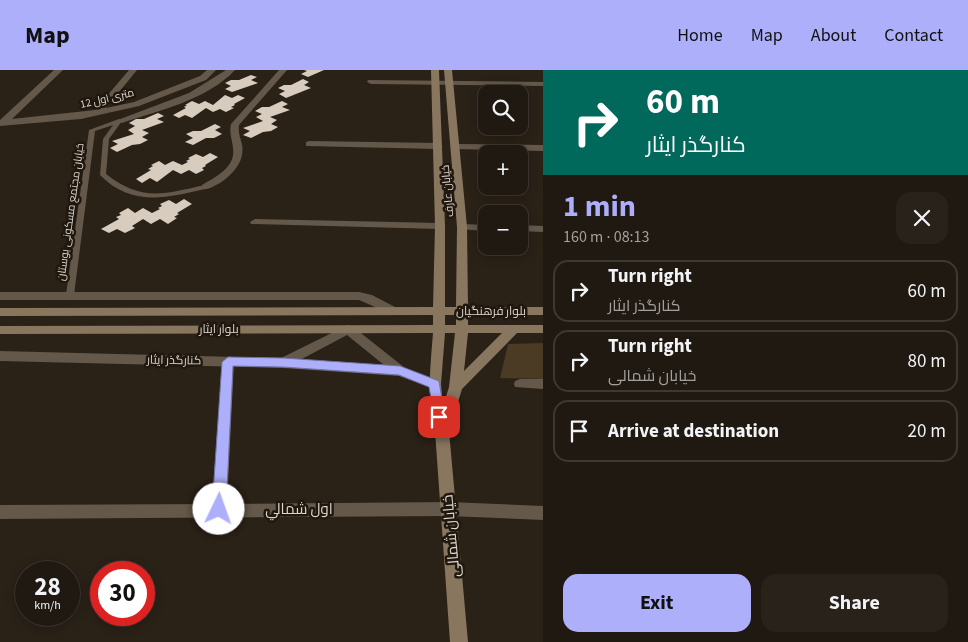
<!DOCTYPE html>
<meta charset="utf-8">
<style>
:root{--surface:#201911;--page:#28221a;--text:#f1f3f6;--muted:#a2a09f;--line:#3d3831;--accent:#adaffb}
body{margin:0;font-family:"Source Sans 3",Cairo,sans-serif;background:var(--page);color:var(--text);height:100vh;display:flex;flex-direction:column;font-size:19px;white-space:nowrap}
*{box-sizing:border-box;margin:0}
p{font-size:16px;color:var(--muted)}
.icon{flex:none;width:28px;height:28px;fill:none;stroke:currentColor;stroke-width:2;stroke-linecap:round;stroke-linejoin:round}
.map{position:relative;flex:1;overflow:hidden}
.details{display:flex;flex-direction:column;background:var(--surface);width:425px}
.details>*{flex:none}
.banner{background:#00695c;color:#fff;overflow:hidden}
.buttons{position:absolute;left:478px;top:15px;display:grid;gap:10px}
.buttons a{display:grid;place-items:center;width:50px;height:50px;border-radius:10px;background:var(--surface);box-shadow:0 2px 12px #0003,0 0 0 1px var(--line);font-size:25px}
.speed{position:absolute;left:15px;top:491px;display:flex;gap:10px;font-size:25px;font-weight:700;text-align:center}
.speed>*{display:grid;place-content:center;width:65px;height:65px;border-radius:50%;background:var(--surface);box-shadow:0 2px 12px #0003,0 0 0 1px var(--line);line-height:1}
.speed small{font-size:12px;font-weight:400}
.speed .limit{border:8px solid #d22;background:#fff;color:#111}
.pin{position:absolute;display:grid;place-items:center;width:42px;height:42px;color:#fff;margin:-21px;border-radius:10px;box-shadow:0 2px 8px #0006}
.me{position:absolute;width:55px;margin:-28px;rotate:3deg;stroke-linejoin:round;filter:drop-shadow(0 0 4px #0008)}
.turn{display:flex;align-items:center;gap:18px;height:105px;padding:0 20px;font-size:22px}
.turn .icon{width:65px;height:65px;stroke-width:2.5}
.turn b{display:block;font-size:35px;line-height:42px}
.round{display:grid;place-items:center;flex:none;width:52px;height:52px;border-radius:15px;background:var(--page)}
.head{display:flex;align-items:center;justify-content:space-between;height:85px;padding:0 20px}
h1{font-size:30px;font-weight:700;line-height:38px;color:var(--accent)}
.cta{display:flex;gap:10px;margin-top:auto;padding:10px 20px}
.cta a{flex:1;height:58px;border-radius:15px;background:var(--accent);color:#111;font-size:20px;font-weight:700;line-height:58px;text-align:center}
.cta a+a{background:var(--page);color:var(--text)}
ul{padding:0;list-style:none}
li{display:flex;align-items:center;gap:15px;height:62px;margin:0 10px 8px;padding:0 10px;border:2px solid var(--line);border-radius:15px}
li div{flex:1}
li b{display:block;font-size:19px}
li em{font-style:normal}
header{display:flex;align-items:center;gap:30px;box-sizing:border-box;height:70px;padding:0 25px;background:var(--accent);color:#111}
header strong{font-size:24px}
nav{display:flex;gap:28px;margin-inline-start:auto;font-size:18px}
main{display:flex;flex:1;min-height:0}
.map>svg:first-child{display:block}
.green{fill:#4b3a24}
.building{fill:#d8ccbe}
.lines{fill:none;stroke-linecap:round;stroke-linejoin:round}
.service{fill:#63584a;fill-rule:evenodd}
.minor{fill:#63584a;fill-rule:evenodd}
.tertiary{fill:#63584a;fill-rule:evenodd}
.secondary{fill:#88765f;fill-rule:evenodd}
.route{fill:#adaffb;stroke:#7072a3}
.labels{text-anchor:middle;stroke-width:5;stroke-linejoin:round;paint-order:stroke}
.far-street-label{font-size:11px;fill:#dcd6cf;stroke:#20180e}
.street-label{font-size:12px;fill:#dcd6cf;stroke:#20180e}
.near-street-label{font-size:15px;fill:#dcd6cf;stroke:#20180e}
</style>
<header>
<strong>Map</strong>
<nav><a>Home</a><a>Map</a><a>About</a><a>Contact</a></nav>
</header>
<main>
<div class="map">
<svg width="543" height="572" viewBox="0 0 543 572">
<rect width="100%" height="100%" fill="#2a2117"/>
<path class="green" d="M543 273V309L500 308 508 274Z"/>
<path class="building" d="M304 0H324L308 7 301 4 307 1Z
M251 5 257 7 251 10 258 13 232 22 225 19 231 16 225 13 231 10H239Z
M303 9 309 12 304 15 311 18 286 28 279 24 285 21 278 18 284 15H291Z
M225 25 232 28 238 25 245 28 234 34 235 35 231 37 234 38 226 42 220 39 213 42 206 38 192 48 185 45 179 48 173 45 186 38 184 37 187 35H185L192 31 199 34 205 31 213 35Z
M282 31 288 34 282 37 290 40 270 47 277 50 271 54 278 57 271 61 263 62 251 68 243 65 250 61 243 58 263 51 256 47 262 44 255 41 262 37H269Z
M158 43 164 46 157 49 164 52 142 60 149 63 142 67 148 70 140 74 132 75 117 82 110 78 118 74 112 71 134 64 128 60 135 56 129 53 136 49H144Z
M215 54 221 57 215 60 222 64 214 68H206L193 75 185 72 193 68 186 64 193 61H201Z
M210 83 218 87 205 95 206 96 202 98 204 100 196 104 189 100 181 104 173 100 157 112 150 108 142 113 136 109 151 100 148 99 153 96 151 95 159 91 165 95 173 91 182 95 188 92 186 91 190 89 188 88 196 84 203 87Z
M184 129 192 134 177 143 179 144 174 147 177 148 168 154 160 149 151 154 143 149 132 156 135 158 125 163 117 159 109 163 101 159 119 149 116 147 121 145 119 143 128 138 135 143 143 138 152 143 160 139 158 138 162 136 160 134 169 130 176 134Z"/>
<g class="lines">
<path class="service" d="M119 49 122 51 109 69 106 104C142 132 164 124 205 115L208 117 205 119C167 128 131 137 100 105L103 69 113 55 95 61 74 225 73 227H67L66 225 89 60Z"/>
<path class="minor" d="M54 0H63L12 49 95 40 129 0H137L106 38 134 32 200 6 207 0H216L206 10 139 36 81 49 0 56V50Z
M226 0H235C207 30 160 40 122 53L115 51 189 23Z
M279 0H287L239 55C238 62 240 67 242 74 245 92 233 104 220 113 214 116 209 120 202 119V115C216 107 236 97 233 78 232 69 229 63 231 54Z
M368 10 543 12V16L371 14 367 12Z
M309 71 438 73 443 76 438 79 306 76V72Z
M456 74 543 75V81L453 79V75Z
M255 149 440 153 445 156 440 159 251 154 250 152Z
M462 154 486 155V161L458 159 457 157Z
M519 155 543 156V162L519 161Z
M228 287 232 289 234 292 227 434 449 432 543 436V450L449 446 0 449V435L212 434 222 292 224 289Z
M520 309H543V319L515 317 514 314 515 311Z"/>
<path class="tertiary" d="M0 222H359L372 225 395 237 397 240 391 244 359 230H0Z
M348 255 352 256 405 298 440 311 441 314 440 317 435 319 399 306 283 298 0 291V281L281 288ZM347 265 384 295 300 290Z"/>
<path class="secondary" d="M431 0H439L445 156V237H456L457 157 444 0H452L467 157 468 237H543V245H468V255H543V263H517L462 319 449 361 468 572H450L435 361C427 324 430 301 433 263L0 264V256L433 255V245L0 246V238L433 237 435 156ZM445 245H456V255H445ZM445 263H455L449 317 443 336 441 314ZM468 263H502L464 301Z"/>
</g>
<path class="route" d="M228 287 283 288 400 296 439 311 445 347 444 351H435L429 317 399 305 283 297 233 296 226 439 224 444 219 445 214 444 212 439 222 292Z"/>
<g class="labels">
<g class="far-street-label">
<text transform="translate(107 28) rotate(-13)" y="4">12 متری اول</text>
<text transform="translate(447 121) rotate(-95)" y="4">خیابان عارف</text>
<text transform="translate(70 142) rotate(-82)" y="4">خیابان مجتمع مسکونی بوستان</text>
</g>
<g class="street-label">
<text x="491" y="245">بلوار فرهنگیان</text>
<text x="219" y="263">بلوار ایثار</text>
<text transform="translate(174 290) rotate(1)" y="4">کنارگذر ایثار</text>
</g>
<g class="near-street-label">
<text x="299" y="444">اول شمالي</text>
<text transform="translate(451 466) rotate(-95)" y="5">خیابان شمالی</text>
</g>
</g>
</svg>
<div class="buttons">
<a><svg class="icon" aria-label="search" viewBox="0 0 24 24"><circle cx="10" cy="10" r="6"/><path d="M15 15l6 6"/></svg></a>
<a>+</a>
<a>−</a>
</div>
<div class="speed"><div>28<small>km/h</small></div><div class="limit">30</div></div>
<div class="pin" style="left:439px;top:347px;background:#d93025"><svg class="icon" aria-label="arrive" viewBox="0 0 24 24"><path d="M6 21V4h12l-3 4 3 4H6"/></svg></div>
<svg class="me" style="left:219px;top:439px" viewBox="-20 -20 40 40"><circle r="19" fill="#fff"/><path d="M0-13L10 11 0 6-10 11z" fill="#adaffb"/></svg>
</div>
<section class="details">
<div class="banner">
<div class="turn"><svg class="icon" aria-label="right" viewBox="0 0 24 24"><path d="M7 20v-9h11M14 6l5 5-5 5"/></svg><div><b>60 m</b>کنارگذر ایثار</div></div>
</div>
<div class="head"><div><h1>1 min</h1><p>160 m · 08:13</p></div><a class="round"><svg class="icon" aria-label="close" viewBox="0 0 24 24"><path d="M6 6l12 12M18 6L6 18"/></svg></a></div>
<ul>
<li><svg class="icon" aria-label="right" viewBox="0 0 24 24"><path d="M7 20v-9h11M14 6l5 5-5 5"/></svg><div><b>Turn right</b><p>کنارگذر ایثار</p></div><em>60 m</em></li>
<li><svg class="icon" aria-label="right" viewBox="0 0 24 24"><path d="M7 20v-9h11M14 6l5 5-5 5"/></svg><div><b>Turn right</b><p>خیابان شمالی</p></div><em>80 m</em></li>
<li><svg class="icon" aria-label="arrive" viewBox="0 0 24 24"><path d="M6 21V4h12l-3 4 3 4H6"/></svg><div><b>Arrive at destination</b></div><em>20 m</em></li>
</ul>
<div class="cta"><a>Exit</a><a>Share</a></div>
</section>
</main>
